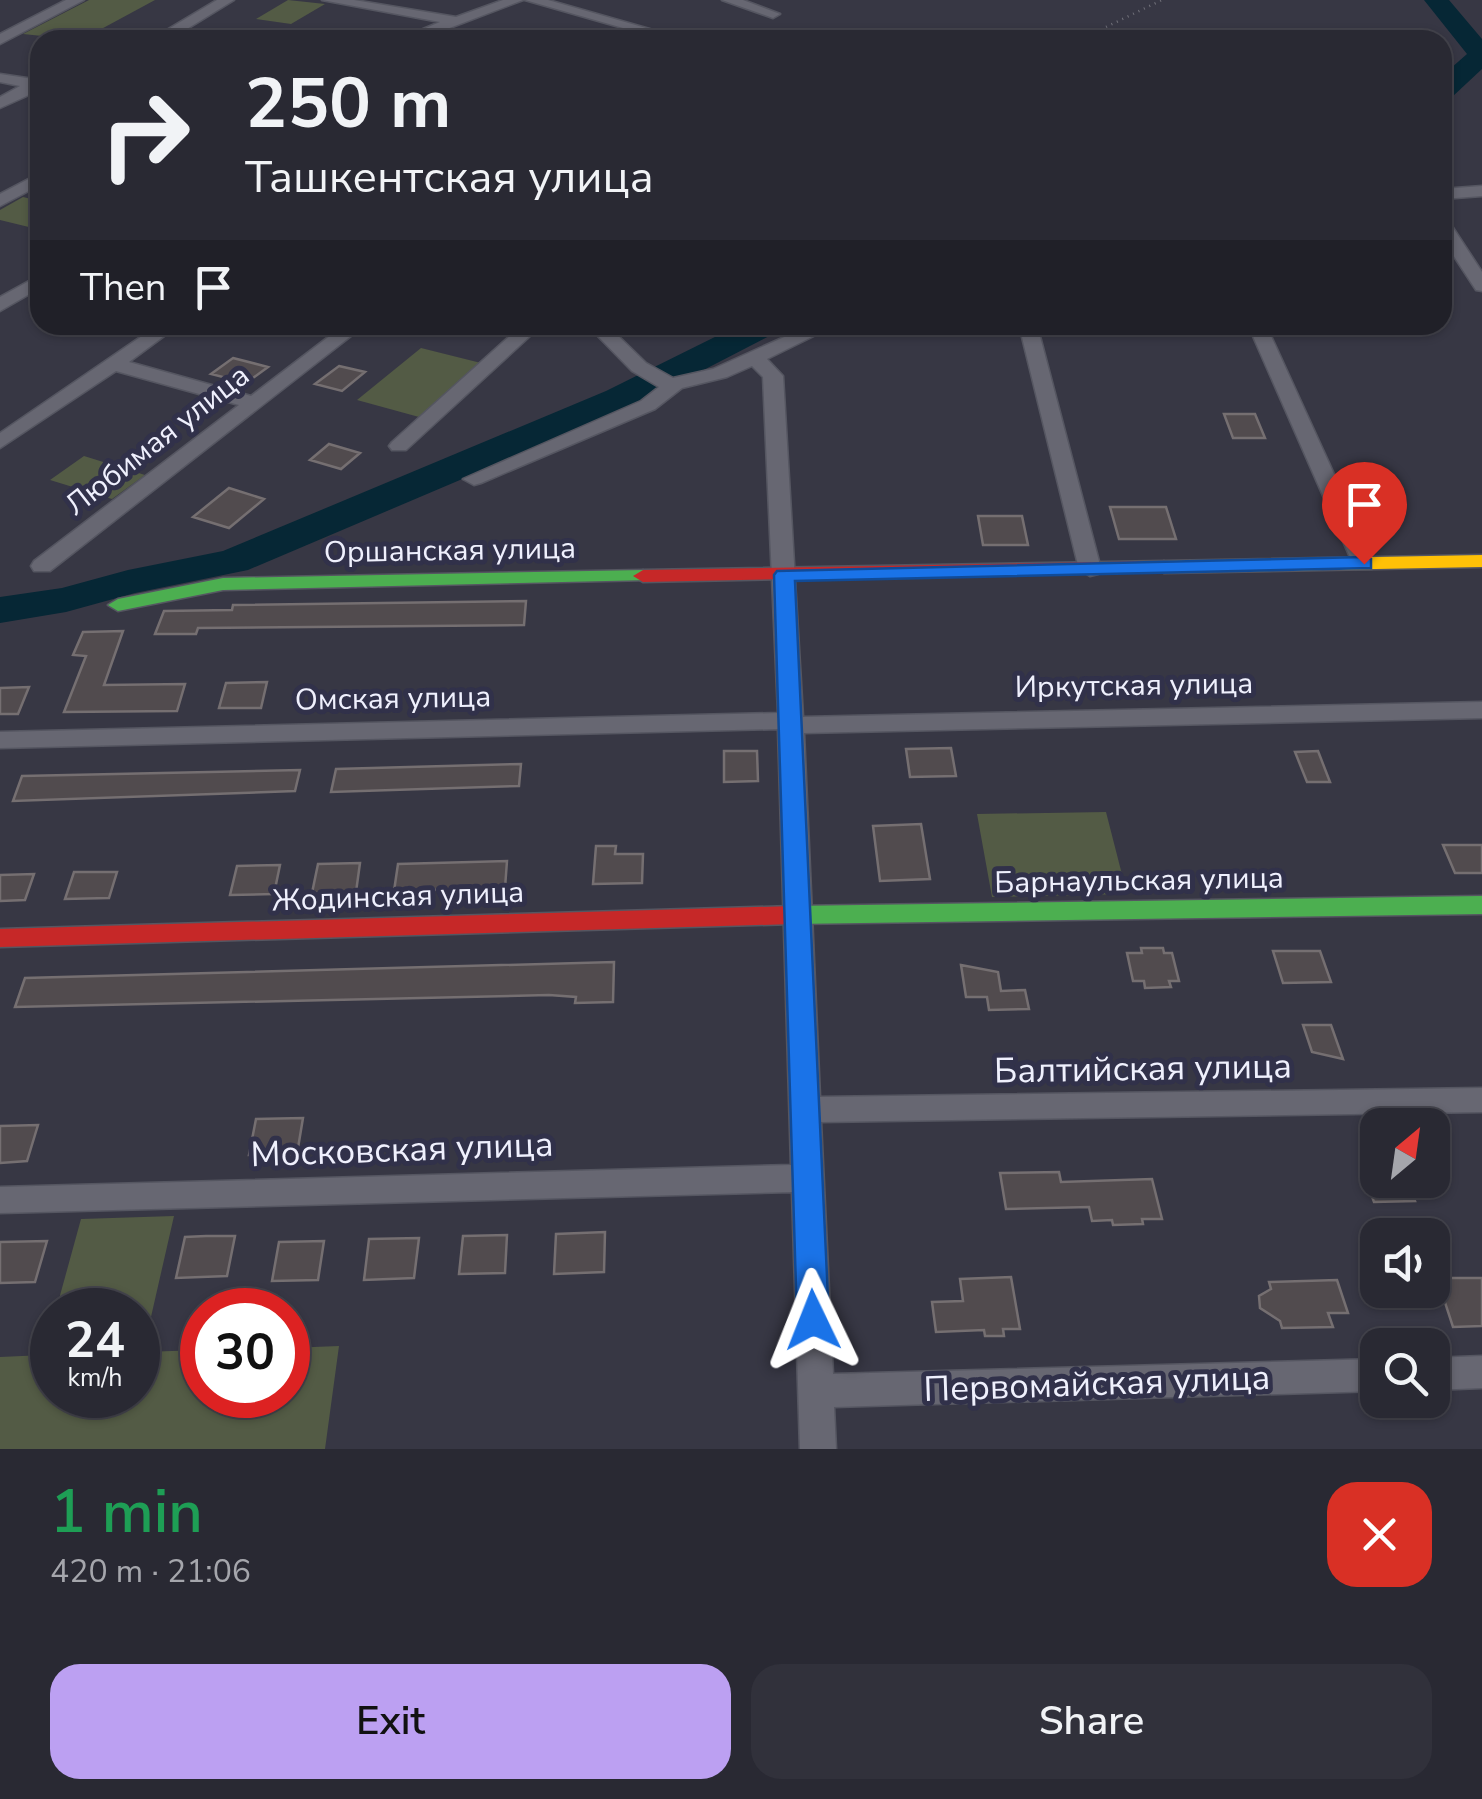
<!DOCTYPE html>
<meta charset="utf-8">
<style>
:root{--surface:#292933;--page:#31313b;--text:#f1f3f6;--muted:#a5a6ac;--line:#45454e;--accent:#bca0f2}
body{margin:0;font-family:"Nunito Sans",sans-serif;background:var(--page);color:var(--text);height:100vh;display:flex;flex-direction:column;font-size:38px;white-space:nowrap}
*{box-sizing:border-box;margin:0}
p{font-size:32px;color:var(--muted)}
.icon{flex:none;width:55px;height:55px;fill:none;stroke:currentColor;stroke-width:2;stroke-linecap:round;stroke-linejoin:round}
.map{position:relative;height:1449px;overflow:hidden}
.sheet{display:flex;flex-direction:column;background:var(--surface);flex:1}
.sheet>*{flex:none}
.top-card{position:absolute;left:30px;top:30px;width:1422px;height:305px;border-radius:30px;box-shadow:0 2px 8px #0004,0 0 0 2px var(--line);background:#292933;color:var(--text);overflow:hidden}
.needle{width:65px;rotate:29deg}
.tools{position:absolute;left:1360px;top:1108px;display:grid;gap:20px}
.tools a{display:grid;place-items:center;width:90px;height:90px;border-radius:20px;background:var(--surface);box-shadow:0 2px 8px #0004,0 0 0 2px var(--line);font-size:50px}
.speed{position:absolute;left:30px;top:1288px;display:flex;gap:20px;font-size:50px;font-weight:700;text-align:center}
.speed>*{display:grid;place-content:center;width:130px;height:130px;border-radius:50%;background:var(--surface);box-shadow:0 2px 8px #0004,0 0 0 2px var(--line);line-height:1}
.speed small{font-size:25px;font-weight:400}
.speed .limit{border:15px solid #d22;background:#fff;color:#111}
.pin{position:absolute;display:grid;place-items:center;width:85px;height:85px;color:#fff;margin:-102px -42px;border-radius:50% 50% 50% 0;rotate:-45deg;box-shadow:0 0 10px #0007}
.pin .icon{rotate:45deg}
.me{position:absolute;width:110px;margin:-55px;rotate:358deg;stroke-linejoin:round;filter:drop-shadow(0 0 8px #0008)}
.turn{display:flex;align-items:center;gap:35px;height:210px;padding:0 50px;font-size:45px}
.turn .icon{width:130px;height:130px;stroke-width:2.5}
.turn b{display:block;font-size:70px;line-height:85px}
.then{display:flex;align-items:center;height:95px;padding:0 50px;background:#0003;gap:20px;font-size:38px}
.round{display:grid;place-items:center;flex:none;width:105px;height:105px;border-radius:30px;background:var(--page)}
.headline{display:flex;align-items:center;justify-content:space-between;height:170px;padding:0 50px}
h1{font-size:60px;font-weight:600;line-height:75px;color:#1e9e55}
.button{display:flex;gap:20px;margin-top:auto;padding:20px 50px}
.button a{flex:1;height:115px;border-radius:30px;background:var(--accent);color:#111;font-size:40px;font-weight:600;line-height:115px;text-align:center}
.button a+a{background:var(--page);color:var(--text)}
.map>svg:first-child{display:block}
.green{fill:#535b45}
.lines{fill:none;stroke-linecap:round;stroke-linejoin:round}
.river{fill:#062735;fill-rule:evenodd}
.building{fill:#514b4e;stroke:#756f71;stroke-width:2.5}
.street-casing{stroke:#555661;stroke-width:3}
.fast-casing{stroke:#555661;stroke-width:3}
.slow-casing{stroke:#555661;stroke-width:3}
.jam-casing{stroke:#555661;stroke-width:3}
.path{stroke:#71717a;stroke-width:2.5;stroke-dasharray:1 5;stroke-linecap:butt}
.street{fill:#676772;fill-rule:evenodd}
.fast{fill:#4caf50;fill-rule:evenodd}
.slow{fill:#ffc107;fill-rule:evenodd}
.jam{fill:#c62828;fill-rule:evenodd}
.route{fill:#1a73e8;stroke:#114b97;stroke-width:2.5}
.labels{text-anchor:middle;stroke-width:10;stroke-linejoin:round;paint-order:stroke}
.street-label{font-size:30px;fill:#eff0fd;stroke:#31314a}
.near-street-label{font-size:35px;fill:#eff0fd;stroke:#31314a}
</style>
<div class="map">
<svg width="1482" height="1449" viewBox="0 0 1482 1449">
<rect width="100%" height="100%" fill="#373744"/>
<path class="green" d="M89 0H155L81 40 23 34Z
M288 0 325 4 291 24 256 19Z
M23 197 40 201 37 229 0 220V210Z
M421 348 481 363 419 417 357 400Z
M84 456 145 475 112 499 50 480Z
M1106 812 1127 894 992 897 977 814Z
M174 1216 143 1352 202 1350V1395H288V1348L339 1346 325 1449H0V1357L44 1355 52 1324V1395H138V1310H56L81 1219Z"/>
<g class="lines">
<path class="river" d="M1424 0H1449L1482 39V69L1452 97 1442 99V76L1467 54Z
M739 325H782L777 332 632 407 248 570 135 593 66 612 0 623V597L62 588 128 570 223 551 606 391Z"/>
</g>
<path class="building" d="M233 358 268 367 246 383 211 374Z
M339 366 365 372 342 391 315 384Z
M1224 414H1255L1265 438H1233Z
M329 444 360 453 341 469 310 460Z
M229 488 264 499 229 528 193 517Z
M1110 507H1166L1176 539H1119Z
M978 516H1022L1028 545H983Z
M526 601 524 625 198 628 196 634H155L164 611 232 610 233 605Z
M123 631 104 685 185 684 177 711 64 712 86 656 73 655 83 632Z
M267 682 261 708H219L226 683Z
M29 687 18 714H0V688Z
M951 748 956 776 910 777 906 749Z
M724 751H757L758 781 724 782Z
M1318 751 1330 782H1307L1295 752Z
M521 764 519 786 331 792 336 769Z
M300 770 295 791 13 801 22 776Z
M921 824 930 879 880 881 873 826Z
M1443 845H1482V873H1455Z
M596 846H616L615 854H643L642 883 593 884Z
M507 861 505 888 394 891 398 864Z
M360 863 356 892 312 893 318 864Z
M280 865 274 894 230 895 237 866Z
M74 872H117L109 898 65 899Z
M34 874 25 900 0 901V875Z
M1141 948H1163L1164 953H1172L1179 981H1169L1171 987 1145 988 1144 981H1133L1127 953H1142Z
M1273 951H1320L1331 982 1283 983Z
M614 962 613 1002 575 1003 576 997 549 995 15 1007 25 978Z
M961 965 998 972 1001 991 1025 990 1029 1009 989 1010 987 997H966Z
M1303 1025H1331L1343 1059 1312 1052Z
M303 1118 297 1154 249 1155 256 1119Z
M38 1125 27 1161 0 1163V1126Z
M1059 1172 1061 1182 1152 1179 1162 1219H1142L1143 1224 1113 1225 1112 1220 1092 1221 1089 1207 1006 1209 1000 1173Z
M1366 1180H1407L1415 1201 1374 1202Z
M605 1232 604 1272 554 1274 556 1234Z
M507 1235 505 1273 459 1274 463 1236Z
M206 1236H235L227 1276 176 1278 185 1237Z
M419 1238 414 1278 364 1280 369 1239Z
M47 1241 35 1282 0 1283V1242Z
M324 1241 318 1280 272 1281 279 1242Z
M1011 1277 1020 1329H1003L1004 1336H985L984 1330 936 1332 932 1302 963 1301 960 1279Z
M1437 1278H1482V1326L1453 1327Z
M1337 1280 1348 1313H1328L1333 1327 1282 1328 1280 1321 1260 1308 1259 1296 1271 1289 1269 1282Z"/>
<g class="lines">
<defs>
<path id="street" d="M66 0H84L0 44V34Z
M217 0H234L182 32 214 40H150Z
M322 0H354L456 17 503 0H523L418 40H397L440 22Z
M525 0H548L688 40H665Z
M722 0H743L780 14 773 18Z
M0 74 40 80V90L0 108V97L20 86 0 82Z
M40 173V185L0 206V194Z
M1482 186V196L1442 199V189Z
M1442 219 1448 220 1482 272V291L1476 290 1442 238Z
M40 275V288L0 311V297Z
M158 325H179L129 362 251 396 344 325H365L50 571H34L31 566 34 561 239 405 116 371 0 448V433Z
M522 325H542L406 450H392L389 446 392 442Z
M587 325H607L646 363 673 378 713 369 811 325H836L767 359 783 376 803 717 1482 702V718L804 733 820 1097 1482 1088V1112L821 1122 833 1374 1378 1359V1391L834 1407 836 1449H800L792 1192 0 1213V1187L791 1165 778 729 0 748V732L778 713 763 377 752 366 727 377 682 388 655 409 481 483 474 485 463 479 641 401 659 387 632 371Z
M1019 325H1037L1101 569 1098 574 1090 576 1079 569Z
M1248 325H1266L1375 564 1372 569H1356L1353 564Z
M1482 1356V1388L1432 1390V1358Z"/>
<path id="fast" d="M643 570 653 576 650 580 223 590 118 611 108 605 118 599 223 578Z
M1482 896V914L793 924 784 921 780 915 784 909 793 906Z"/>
<path id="slow" d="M1482 555V567L1164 573 1154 567 1164 561Z"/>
<path id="jam" d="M1164 561 1174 567 1171 571 643 582 633 576 643 570Z
M793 906 802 909 806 915 802 921 793 924 0 947V929Z"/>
</defs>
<use href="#street" class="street-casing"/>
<use href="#fast" class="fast-casing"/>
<use href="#slow" class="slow-casing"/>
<use href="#jam" class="jam-casing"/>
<path class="path" d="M1079 40 1162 0"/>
<use href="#street" class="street"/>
<use href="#fast" class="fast"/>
<use href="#slow" class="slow"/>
<use href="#jam" class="jam"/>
</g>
<path class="route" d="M1364 557 1371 559V568L795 581 829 1320 824 1330 813 1334 802 1330 797 1320 774 575 777 571Z"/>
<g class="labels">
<g class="street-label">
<text transform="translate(157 440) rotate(-38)" y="10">Любимая улица</text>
<text transform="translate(450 550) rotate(-1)" y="10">Оршанская улица</text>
<text transform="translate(1134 685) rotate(-1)" y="10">Иркутская улица</text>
<text transform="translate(393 698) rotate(-1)" y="10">Омская улица</text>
<text transform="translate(1139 880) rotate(-1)" y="10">Барнаульская улица</text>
<text transform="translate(398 896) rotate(-2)" y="10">Жодинская улица</text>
</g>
<g class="near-street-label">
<text transform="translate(1143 1068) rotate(-1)" y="12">Балтийская улица</text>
<text transform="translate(402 1149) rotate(-2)" y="12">Московская улица</text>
<text transform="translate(1097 1383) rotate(-2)" y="12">Первомайская улица</text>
</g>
</g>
</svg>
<div class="tools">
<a><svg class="needle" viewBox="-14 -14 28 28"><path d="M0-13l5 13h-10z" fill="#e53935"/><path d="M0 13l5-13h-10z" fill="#a5a6ac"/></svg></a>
<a><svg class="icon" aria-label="sound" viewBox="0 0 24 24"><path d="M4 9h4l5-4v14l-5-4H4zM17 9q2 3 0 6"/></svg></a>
<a><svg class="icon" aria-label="search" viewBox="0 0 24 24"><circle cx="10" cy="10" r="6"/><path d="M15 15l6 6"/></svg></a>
</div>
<div class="speed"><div>24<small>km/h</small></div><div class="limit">30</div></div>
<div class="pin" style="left:1364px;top:564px;background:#d93025"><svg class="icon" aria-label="arrive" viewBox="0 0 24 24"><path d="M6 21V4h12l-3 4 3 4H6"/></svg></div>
<svg class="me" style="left:813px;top:1320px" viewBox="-20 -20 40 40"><path d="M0-17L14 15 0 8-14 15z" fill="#1a73e8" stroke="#fff" stroke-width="4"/></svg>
<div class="top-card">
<div class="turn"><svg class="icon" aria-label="right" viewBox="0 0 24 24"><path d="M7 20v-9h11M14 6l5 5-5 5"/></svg><div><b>250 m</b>Ташкентская улица</div></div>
<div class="then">Then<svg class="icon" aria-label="arrive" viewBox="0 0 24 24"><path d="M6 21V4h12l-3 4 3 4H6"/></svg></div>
</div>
</div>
<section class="sheet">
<div class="headline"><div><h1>1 min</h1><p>420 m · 21:06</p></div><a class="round" style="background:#d93025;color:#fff"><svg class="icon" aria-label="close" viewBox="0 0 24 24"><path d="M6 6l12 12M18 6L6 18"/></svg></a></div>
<div class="button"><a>Exit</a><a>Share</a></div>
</section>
